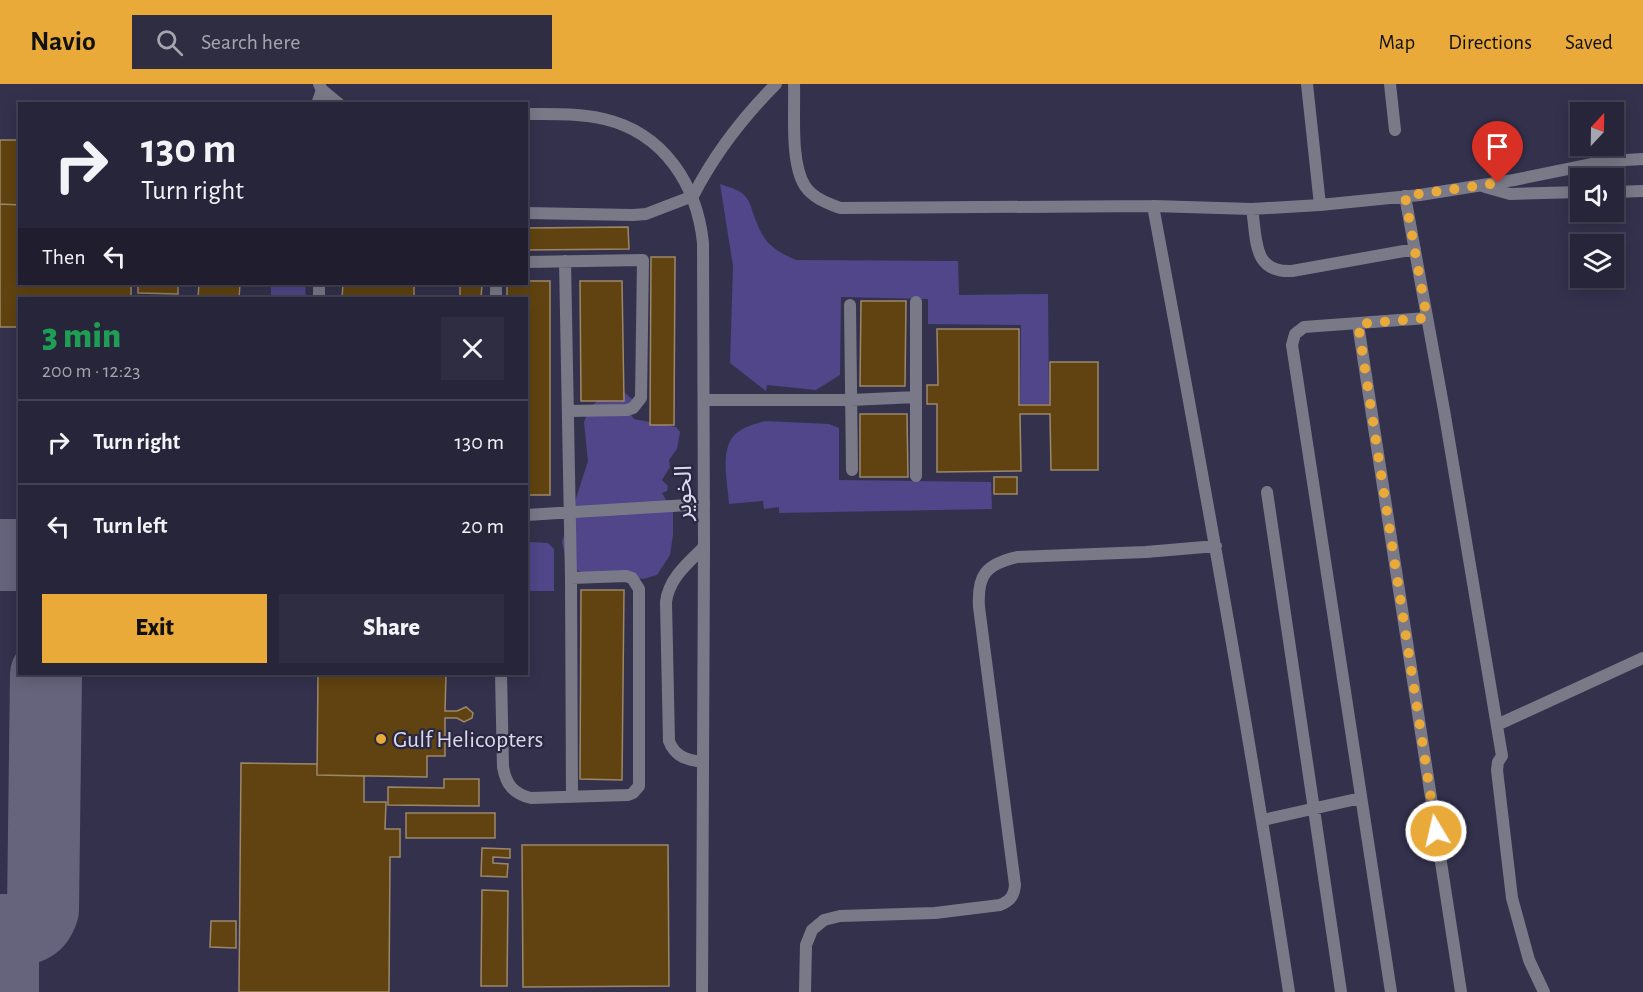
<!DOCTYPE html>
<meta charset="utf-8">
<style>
:root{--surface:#27253a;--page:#2f2d42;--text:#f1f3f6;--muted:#a4a5af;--line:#434254;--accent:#eaaa39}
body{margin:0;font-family:"Alegreya Sans","Noto Sans Arabic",sans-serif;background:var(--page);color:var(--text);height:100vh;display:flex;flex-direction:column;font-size:22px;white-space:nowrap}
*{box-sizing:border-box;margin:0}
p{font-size:20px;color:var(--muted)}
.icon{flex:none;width:33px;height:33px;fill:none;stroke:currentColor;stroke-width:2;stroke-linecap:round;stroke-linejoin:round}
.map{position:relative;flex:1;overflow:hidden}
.sheet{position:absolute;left:18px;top:213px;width:510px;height:378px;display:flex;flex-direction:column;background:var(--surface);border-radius:0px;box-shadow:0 3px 15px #0003,0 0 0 2px var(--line)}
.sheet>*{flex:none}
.guide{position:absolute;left:18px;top:18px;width:510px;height:183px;border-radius:0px;box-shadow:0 3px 15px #0003,0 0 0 2px var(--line);background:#27253a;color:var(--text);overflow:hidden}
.needle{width:39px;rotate:22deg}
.buttons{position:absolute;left:1570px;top:18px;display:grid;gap:12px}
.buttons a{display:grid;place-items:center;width:54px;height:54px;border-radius:0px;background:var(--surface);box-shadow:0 3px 15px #0003,0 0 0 2px var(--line);font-size:30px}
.pin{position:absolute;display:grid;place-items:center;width:51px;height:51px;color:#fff;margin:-62px -26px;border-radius:50% 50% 50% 0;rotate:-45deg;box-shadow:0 0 6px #0007}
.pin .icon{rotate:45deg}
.me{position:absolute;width:66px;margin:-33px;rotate:351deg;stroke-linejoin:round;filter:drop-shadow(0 0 4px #0008)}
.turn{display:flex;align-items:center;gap:21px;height:126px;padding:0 24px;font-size:27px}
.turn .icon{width:78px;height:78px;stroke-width:2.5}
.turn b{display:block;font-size:42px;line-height:51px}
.then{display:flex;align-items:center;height:57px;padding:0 24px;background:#0003;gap:12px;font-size:22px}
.round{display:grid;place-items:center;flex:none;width:63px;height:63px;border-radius:0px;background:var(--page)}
.summary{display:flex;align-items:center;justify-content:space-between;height:102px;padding:0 24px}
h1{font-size:36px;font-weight:800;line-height:45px;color:#1e9e55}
.action{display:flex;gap:12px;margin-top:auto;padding:12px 24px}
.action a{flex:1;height:69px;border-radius:0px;background:var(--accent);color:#111;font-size:24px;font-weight:800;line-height:69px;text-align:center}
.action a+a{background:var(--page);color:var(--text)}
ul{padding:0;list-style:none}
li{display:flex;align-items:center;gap:18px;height:84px;padding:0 24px;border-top:2px solid var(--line)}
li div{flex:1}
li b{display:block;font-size:22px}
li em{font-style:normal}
header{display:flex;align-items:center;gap:36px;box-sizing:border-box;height:84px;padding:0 30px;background:var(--accent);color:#111}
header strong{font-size:28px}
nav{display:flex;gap:33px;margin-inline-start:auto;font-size:21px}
.search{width:420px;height:54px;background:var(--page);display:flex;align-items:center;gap:15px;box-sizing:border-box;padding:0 21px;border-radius:0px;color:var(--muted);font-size:22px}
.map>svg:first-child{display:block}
.green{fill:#504689}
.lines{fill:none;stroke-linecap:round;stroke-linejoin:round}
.taxiway{stroke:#66647c;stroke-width:72}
.building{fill:#604310;stroke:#9c8869;stroke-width:1.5}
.lane{stroke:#7a7988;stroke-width:12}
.street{stroke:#7a7988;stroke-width:12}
.route{stroke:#eaaa39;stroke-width:10;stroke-dasharray:0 18}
.poi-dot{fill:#eaaa39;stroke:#2a2742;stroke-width:2}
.labels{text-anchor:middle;stroke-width:4.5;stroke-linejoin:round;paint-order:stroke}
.street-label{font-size:24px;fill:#dad9ec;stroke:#2a2742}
.poi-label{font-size:24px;fill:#dad9ec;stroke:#2a2742;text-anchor:start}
</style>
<header>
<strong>Navio</strong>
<div class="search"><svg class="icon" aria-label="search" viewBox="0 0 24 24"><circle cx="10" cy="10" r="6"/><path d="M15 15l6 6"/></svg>Search here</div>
<nav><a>Map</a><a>Directions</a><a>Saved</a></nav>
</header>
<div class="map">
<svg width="1643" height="908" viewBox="0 0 1643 908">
<rect width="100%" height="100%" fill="#34314d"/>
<path class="green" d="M720 100C728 103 739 105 745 112 750 117 751 123 753 129 763 157 769 164 796 176L958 177 959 211 1048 210 1049 320H1020L1021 241 928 240V215L841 213 840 291 816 306 767 301 766 307 730 279 733 182Z
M271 200H305L306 214H271Z
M624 308 632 315 631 331 634 335 676 343 680 348 677 365 669 376 670 383 662 396 668 402 667 407 662 409 673 428V451L670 471 657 491 643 495 623 490 592 491 576 486 566 475 562 458 588 377 584 338 589 325 597 317Z
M765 337 829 340 839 344V396L991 398 992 425 779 429V423L764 425 763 417 729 420C728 399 718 362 738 348 746 342 756 340 765 337Z
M530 458 548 459 554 465V507H527V461Z"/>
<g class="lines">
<path class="taxiway" d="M0 471H20
M0 846C20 845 36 849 43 826L46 590
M0 856 3 864V908"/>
</g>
<path class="building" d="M0 56H20V121L0 120Z
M0 120 20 121V200H131V214H20V243H0Z
M628 143 629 165 526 166V144Z
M651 173H675L674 341H650Z
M526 197H550V411H526V214H507V200H526Z
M580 197H622L624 317H581Z
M138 200H178V210L138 209Z
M199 200H240L239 214H198Z
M343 200H414V214H342Z
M460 200H482L481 214H460Z
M861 217H906L905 302H860Z
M937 245H1019V321H1050V278H1098V386H1051L1050 330H1020L1021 387 937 388V320H927V301H938Z
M860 330H907L908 393H860Z
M994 393H1017V410H994Z
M581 506H624L622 696 580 695Z
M318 590H446L445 627H457L466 623 473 629 472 634 464 638 457 634H445V672H427V693L317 691Z
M241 679 317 680V691L364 692V718H386L385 745H400V773H390L389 908H239Z
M444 695H479V722L388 721V703L444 704Z
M406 729H495V754H406Z
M522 761H668L669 902 523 903Z
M482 764 510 765V774L493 773V779L508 780 507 793 481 792Z
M482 806 508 807 507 902H481Z
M211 837H236V864L210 863Z"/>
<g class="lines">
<path class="lane" d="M794 0C795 28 790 79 805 102 813 114 827 119 840 124L1153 122 1252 125 1320 121 1420 111 1514 96 1607 77 1643 75
M1307 0 1320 121
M1390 0 1395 46
M317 20 322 6
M1485 103 1510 110 1581 108
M1614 108 1643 107
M1405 112 1444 326 1502 672 1498 678 1497 686 1512 814 1529 876 1544 908
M1153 122C1202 384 1249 645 1289 908
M1252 125C1257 155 1252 189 1292 187L1415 165
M526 129 633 131 646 130 693 112C715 69 742 34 776 0
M565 177 571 494 572 713
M526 178 643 176 641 314 633 324 627 326 568 327
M319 200V214
M496 200V214
M916 218V392
M850 221 852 386
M1358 240 1461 908
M704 316H851L916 313
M1267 408 1341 908
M526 431 704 420
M501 590 503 683C506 701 514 710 531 714L628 711 633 709 639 702V505L632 494 626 492 571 494
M1497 641 1643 574
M703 678C687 676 675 673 669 657L666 518C669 494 688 479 704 463
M1263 736 1361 714
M805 908 806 861 812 846 824 836 840 832 935 829 1000 821C1010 817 1014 812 1015 801L979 523C977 491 986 480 1017 473L1146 468 1216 462
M1391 908 1292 261 1295 250 1304 243 1427 234"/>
<path class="street" d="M319 0 322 6 339 20
M526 30C552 30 579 29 604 35 664 49 697 101 703 159L704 463 702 908"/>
</g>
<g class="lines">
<path class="route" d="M1436 747 1358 240 1427 234 1405 112 1498 99"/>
</g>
<circle class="poi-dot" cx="381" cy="655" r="6"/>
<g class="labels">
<g class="street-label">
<text transform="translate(683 409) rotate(-90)" y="8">الخوير</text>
</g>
<g class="poi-label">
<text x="393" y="663">Gulf Helicopters</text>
</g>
</g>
</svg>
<div class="buttons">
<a><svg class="needle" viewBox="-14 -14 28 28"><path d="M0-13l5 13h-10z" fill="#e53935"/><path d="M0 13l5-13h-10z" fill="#a4a5af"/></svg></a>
<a><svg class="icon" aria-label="sound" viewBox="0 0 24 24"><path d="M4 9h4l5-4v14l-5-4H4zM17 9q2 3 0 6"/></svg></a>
<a><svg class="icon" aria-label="layers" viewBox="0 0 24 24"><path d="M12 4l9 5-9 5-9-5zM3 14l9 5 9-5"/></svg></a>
</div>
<div class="pin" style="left:1498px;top:99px;background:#d93025"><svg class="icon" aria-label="arrive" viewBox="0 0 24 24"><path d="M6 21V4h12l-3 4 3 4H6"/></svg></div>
<svg class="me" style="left:1436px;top:747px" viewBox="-20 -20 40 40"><circle r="17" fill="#eaaa39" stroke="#fff" stroke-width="3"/><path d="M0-11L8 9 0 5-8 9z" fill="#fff"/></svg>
<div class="guide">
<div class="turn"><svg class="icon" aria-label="right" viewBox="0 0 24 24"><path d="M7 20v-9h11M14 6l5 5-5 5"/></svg><div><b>130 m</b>Turn right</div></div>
<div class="then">Then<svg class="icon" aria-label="left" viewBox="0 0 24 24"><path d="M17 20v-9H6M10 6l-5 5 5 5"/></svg></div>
</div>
<section class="sheet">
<div class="summary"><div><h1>3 min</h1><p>200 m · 12:23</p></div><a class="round"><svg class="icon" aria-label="close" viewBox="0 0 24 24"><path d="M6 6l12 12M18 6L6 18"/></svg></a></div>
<ul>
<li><svg class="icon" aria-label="right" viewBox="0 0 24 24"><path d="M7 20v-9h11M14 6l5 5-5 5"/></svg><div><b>Turn right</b></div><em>130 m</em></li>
<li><svg class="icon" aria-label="left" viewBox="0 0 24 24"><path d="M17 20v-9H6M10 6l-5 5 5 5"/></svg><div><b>Turn left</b></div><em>20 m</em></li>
</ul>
<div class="action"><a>Exit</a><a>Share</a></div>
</section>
</div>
